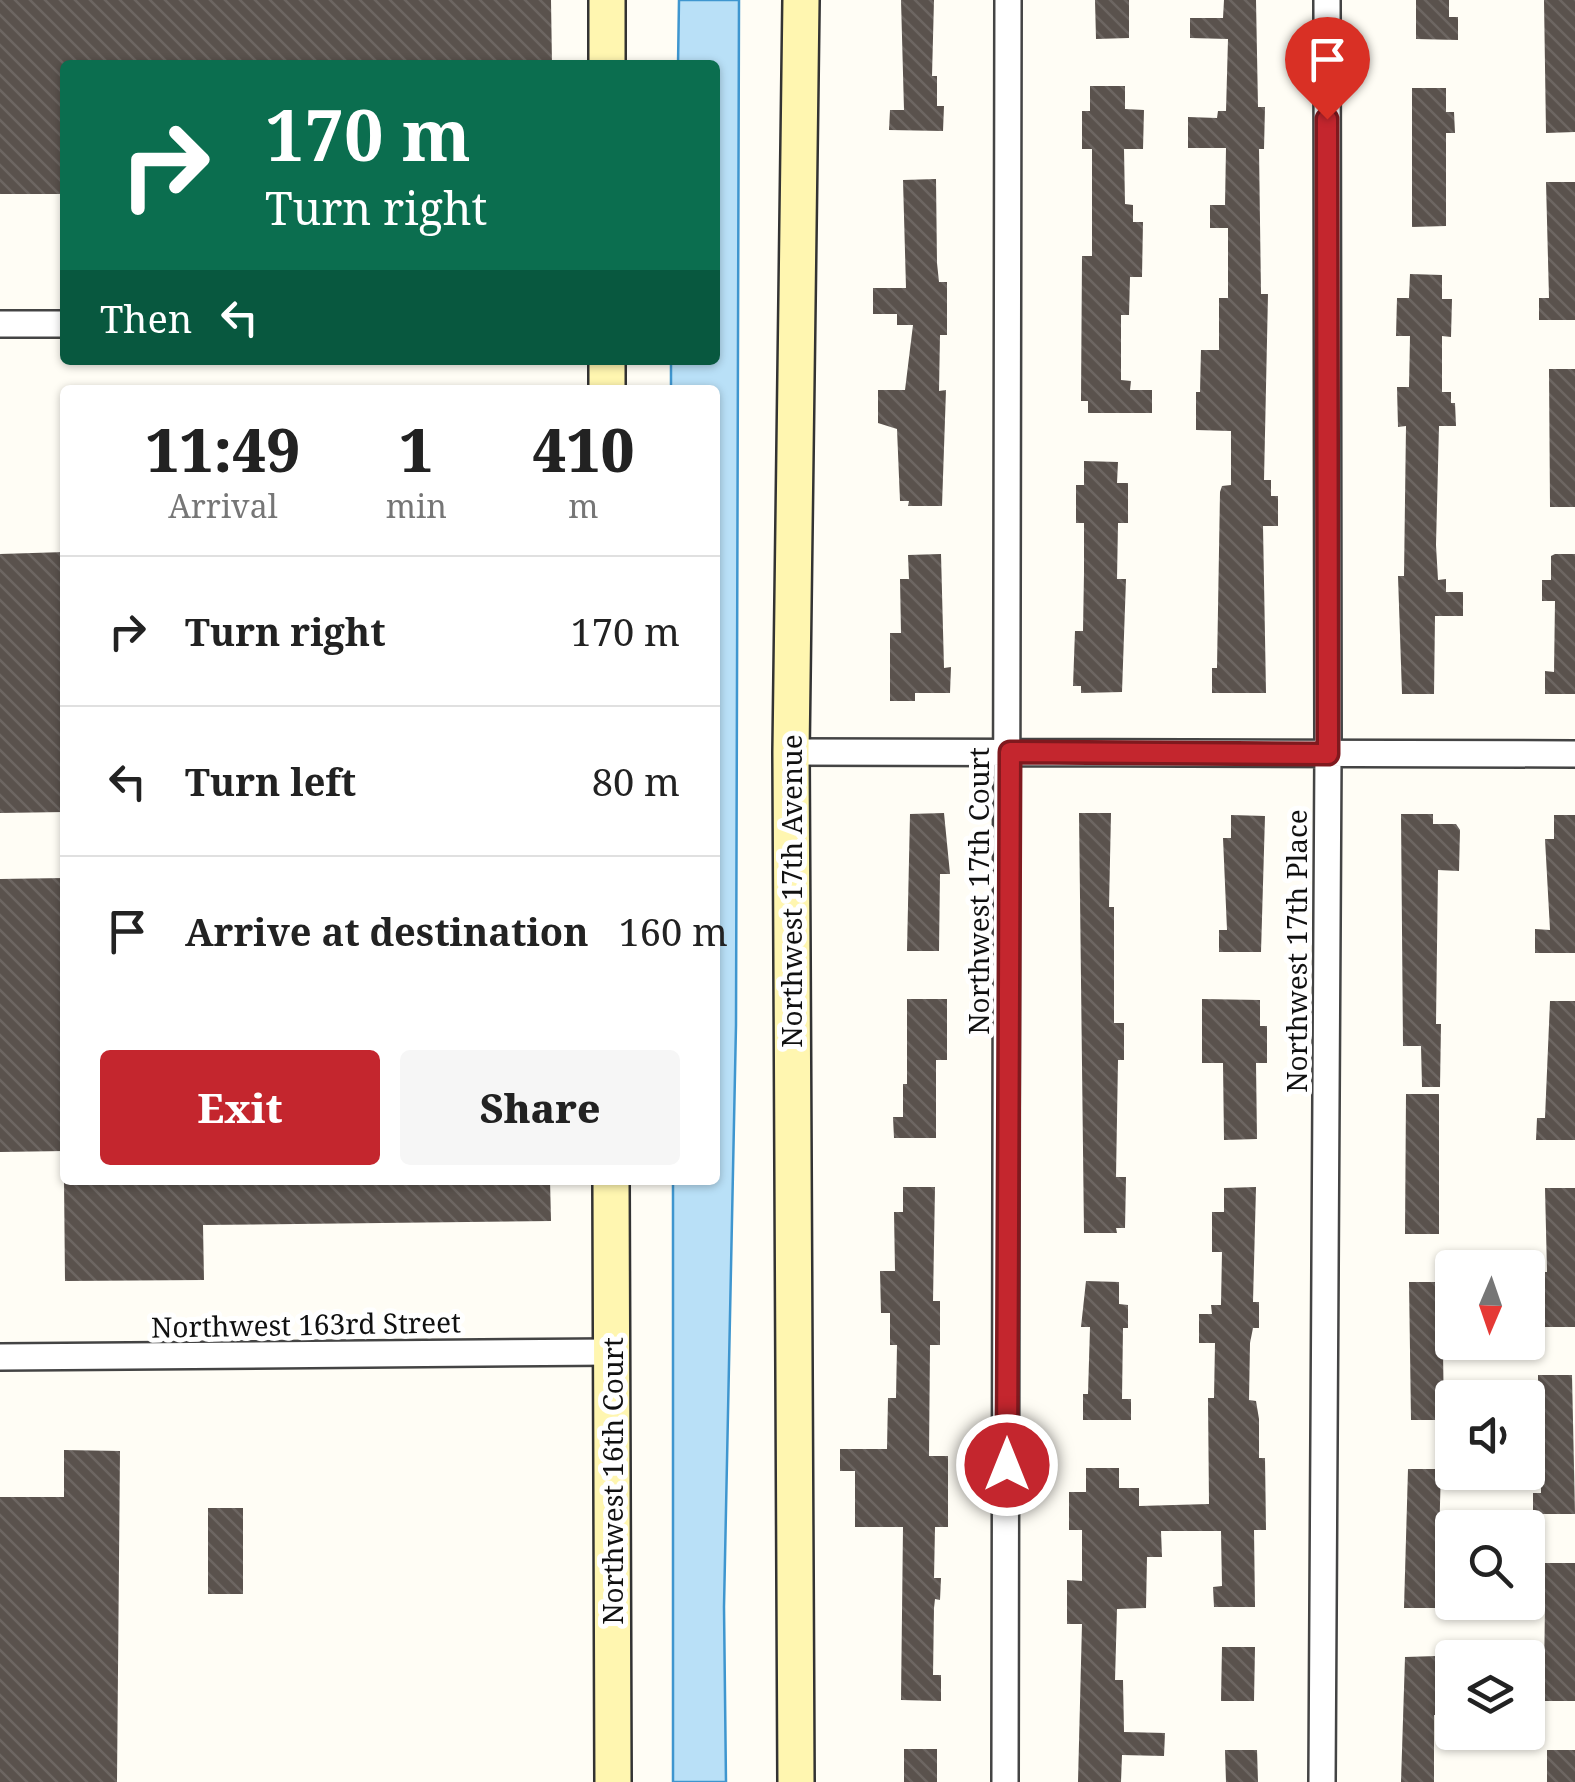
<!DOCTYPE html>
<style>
:root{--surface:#fff;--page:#f6f6f6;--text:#222;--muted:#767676;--line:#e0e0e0;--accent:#c4262e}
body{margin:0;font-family:"Noto Serif",serif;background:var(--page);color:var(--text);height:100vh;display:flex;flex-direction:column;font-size:38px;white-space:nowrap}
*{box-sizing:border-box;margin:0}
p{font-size:32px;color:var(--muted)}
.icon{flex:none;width:55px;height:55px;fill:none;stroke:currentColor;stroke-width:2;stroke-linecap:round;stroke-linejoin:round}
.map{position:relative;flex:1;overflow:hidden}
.details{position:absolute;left:60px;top:385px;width:660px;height:800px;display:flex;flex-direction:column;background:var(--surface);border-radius:10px;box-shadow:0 2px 8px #0004}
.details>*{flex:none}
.banner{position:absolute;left:60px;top:60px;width:660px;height:305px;border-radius:10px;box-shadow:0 2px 8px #0004;background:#0b6e4f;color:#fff;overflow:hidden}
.needle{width:65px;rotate:182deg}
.buttons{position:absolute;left:1435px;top:1250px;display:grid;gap:20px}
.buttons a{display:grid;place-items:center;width:110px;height:110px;border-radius:10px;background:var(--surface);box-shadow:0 2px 8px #0004;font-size:50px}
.pin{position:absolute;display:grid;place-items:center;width:85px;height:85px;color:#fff;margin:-102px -42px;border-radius:50% 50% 50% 0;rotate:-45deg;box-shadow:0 0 10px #0007}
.pin .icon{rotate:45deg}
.me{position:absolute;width:110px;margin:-55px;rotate:0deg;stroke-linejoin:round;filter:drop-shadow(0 0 8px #0008)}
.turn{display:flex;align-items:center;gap:35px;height:210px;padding:0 40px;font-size:45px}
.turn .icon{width:130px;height:130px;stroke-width:2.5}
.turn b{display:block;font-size:70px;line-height:85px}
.then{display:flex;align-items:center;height:95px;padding:0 40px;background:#0003;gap:20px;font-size:38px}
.eta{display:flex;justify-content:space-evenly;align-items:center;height:170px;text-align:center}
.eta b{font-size:60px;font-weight:800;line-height:70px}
.primary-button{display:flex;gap:20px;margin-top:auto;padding:20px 40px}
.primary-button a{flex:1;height:115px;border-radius:10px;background:var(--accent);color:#fff;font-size:40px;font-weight:800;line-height:115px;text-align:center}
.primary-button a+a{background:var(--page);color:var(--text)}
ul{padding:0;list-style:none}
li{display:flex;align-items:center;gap:30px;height:150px;padding:0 40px;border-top:2px solid var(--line)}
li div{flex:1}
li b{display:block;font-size:38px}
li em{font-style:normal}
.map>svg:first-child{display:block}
.water{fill:#b9e0f7;stroke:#3f96cf;stroke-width:2.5}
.building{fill:url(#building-back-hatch)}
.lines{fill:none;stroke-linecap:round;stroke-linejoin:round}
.street-casing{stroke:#444;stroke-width:30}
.secondary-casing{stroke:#333;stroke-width:40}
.street{stroke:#fff;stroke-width:25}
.secondary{stroke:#fff6b0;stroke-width:35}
.route-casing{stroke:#7f191e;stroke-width:25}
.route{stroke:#c4262e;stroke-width:18}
.labels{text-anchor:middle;stroke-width:10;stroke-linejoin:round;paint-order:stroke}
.street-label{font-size:28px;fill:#111;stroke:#fff}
</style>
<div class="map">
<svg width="1575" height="1782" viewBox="0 0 1575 1782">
<defs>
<pattern id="building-back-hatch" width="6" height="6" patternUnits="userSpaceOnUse" patternTransform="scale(2.5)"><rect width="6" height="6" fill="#5a524d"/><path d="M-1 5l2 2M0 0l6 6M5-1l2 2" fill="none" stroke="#6d6662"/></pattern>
</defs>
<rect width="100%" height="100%" fill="#fffdf5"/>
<path class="water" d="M679 0H739L736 1025 724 1607 726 1782H673V1180H715V390H671V360H715V65H678Z"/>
<path class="building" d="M0 0H551L552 65H65V194H0Z
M901 0H934L932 76H937V106H944L943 131 889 130 890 110H904Z
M1095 0H1129V38L1096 39Z
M1224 0H1256L1258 107H1265L1264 149H1259L1261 294H1268L1264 480H1271V496H1278V526H1263L1266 693H1212V668H1217L1220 492 1222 486 1231 485V431L1196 430V392H1200L1201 350H1219V298H1228V228H1210V205H1225L1226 148H1188V117L1217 118 1218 111H1226L1228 39 1190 38V18H1223Z
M1416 0H1449V17H1458V40L1416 39Z
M1544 0H1575V132L1546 133Z
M1090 86H1125V109L1144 110 1143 149H1124L1125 204 1133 205V222H1143L1142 277H1130L1129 315H1121V380L1131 381 1130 390H1152V413H1088V401H1081L1082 256H1092V149H1082V111H1090Z
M1412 88H1446V112H1454L1455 133H1446V226L1412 227Z
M936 179 937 263 939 282H947V335H940L939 391 946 390 942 506H908L909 501H900L897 429 878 423V390H905L913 325H897V314H873V288H906L903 180Z
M1546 182H1575V320H1539V298H1549Z
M1410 274 1442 275V299H1452L1451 337 1442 336V392H1451V403H1455L1456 426H1439L1436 545 1438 580 1446 579V592H1463V616H1435L1434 694H1402L1398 576H1404L1406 426 1398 427 1397 387H1409L1410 336H1396L1397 298H1409Z
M1549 369H1575V507H1550Z
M1084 461 1118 462 1117 483H1128V523H1118L1117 579H1126L1122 692 1081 693V686H1073L1075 631H1083L1084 573V523H1076V485H1084Z
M65 552V812L0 813V554Z
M941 554 944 668 951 667 950 693H915V701H890V633H901L900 579H909L908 555Z
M1555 554H1575V694H1545V671L1554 672 1555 601H1542V580H1551V556Z
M944 813 950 874H940L939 951H907L910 814Z
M1079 813H1111L1109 907H1114V1023H1124V1060H1118L1116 1177H1126L1125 1228H1116L1117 1233H1084Z
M1401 814H1433V824H1456L1460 830 1459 871 1438 870 1436 1024H1441L1440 1087H1422L1421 1046H1403Z
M1231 815 1265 816 1261 952H1219V930H1227L1223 838H1231Z
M1554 815H1575V953H1535V929L1550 930 1545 839H1554Z
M65 878V1151L0 1152V879Z
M907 999H947V1060H936V1138H894L893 1117H903V1084H907Z
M1202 999 1260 1000V1026H1267V1063H1256L1257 1139 1224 1140 1223 1063H1202Z
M1550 1001H1575V1140H1536L1537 1118H1545Z
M1406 1094H1439V1234H1405Z
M64 1180H550L551 1221 203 1225 204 1280 65 1281Z
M903 1187H935L933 1301H940V1345H930L929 1456H948V1527H935L934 1578H941L940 1600 935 1599 934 1608 933 1675H941V1701L901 1700 903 1527H855V1471H840V1449H887L888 1398H896L897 1345H890V1313H881L880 1271H895L894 1212H903Z
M1256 1187 1253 1302H1259V1328H1253L1250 1343 1249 1400 1256 1401 1259 1419V1458H1265L1266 1530H1254L1255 1607H1214L1213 1587 1222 1586 1221 1531H1161L1162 1557H1147L1146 1608 1117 1609 1115 1680H1123L1124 1732 1165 1733 1164 1756 1122 1755 1121 1782H1078L1082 1624H1067V1580L1082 1581V1530H1069V1492H1086V1468H1119V1488H1139V1506L1209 1504 1208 1398H1214L1215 1343H1199V1314H1212L1211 1305H1221L1222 1252H1212V1212H1224V1188Z
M1545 1188H1575V1327H1534L1533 1306H1542V1272H1547Z
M1086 1281 1119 1282V1304L1128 1305V1328H1123L1122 1399H1131V1420H1083V1394H1088L1090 1327H1081Z
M1409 1282H1442L1444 1420H1411Z
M1538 1375H1572L1575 1514H1533V1493H1541V1437H1530L1529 1398H1538Z
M64 1450 120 1451 117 1782H0V1497H64Z
M1408 1469H1441L1437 1608H1404Z
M208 1508H243V1594H208Z
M1544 1563H1575V1701H1534L1535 1680H1544L1545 1607H1535V1587H1544Z
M1222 1647H1255L1254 1701H1221Z
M1437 1656V1680H1445L1446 1715H1434V1782H1401L1405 1657Z
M904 1749H937V1782H904Z
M1225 1750H1257L1258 1782H1226Z
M1547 1750H1575V1782H1547Z"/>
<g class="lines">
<defs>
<path id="street" d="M0 324H65
M791 752 1575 754
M0 1357 612 1352
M1005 1782 1008 0
M1322 1782 1328 753 1327 0"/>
<path id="secondary" d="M607 65V0
M607 360V390
M611 1180 613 1782
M796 1782 791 752 801 0"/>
</defs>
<use href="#street" class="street-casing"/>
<use href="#secondary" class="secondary-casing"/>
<use href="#street" class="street"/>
<use href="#secondary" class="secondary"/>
</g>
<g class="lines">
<defs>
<path id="route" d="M1007 1465 1010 752 1328 754 1327 119"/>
</defs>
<use href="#route" class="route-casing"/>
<use href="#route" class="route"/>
</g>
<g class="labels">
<g class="street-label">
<text transform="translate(792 891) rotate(-90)" y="10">Northwest 17th Avenue</text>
<text transform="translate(979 891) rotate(-90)" y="10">Northwest 17th Court</text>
<text transform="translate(1297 951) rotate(-90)" y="10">Northwest 17th Place</text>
<text transform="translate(306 1325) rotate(-1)" y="10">Northwest 163rd Street</text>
<text transform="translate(613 1481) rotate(-90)" y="10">Northwest 16th Court</text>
</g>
</g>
</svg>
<div class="buttons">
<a><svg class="needle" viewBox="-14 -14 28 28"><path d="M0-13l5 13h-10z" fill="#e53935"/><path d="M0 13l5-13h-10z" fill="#767676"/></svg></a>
<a><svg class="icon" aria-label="sound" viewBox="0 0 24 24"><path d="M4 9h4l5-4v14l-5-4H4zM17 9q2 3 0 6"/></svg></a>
<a><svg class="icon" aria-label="search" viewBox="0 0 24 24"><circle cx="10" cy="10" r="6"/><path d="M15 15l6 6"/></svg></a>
<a><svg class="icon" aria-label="layers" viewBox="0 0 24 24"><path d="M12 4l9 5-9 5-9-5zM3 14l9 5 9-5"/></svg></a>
</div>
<div class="pin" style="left:1327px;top:119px;background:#d93025"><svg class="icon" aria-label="arrive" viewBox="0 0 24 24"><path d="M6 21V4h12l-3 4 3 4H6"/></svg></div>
<svg class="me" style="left:1007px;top:1465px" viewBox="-20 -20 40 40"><circle r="17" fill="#c4262e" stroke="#fff" stroke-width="3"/><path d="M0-11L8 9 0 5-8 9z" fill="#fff"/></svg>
<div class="banner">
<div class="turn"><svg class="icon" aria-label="right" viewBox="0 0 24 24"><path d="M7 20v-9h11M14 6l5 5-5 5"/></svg><div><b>170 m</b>Turn right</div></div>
<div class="then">Then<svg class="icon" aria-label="left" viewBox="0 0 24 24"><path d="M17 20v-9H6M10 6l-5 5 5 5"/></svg></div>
</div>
<section class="details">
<div class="eta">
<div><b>11:49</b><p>Arrival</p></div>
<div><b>1</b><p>min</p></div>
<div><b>410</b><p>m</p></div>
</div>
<ul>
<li><svg class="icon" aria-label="right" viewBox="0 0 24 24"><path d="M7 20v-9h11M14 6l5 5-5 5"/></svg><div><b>Turn right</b></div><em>170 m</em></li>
<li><svg class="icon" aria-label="left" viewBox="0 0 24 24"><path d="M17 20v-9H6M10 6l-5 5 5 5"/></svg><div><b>Turn left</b></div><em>80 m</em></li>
<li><svg class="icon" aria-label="arrive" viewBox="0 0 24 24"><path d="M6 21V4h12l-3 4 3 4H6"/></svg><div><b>Arrive at destination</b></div><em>160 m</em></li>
</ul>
<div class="primary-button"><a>Exit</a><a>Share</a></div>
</section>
</div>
